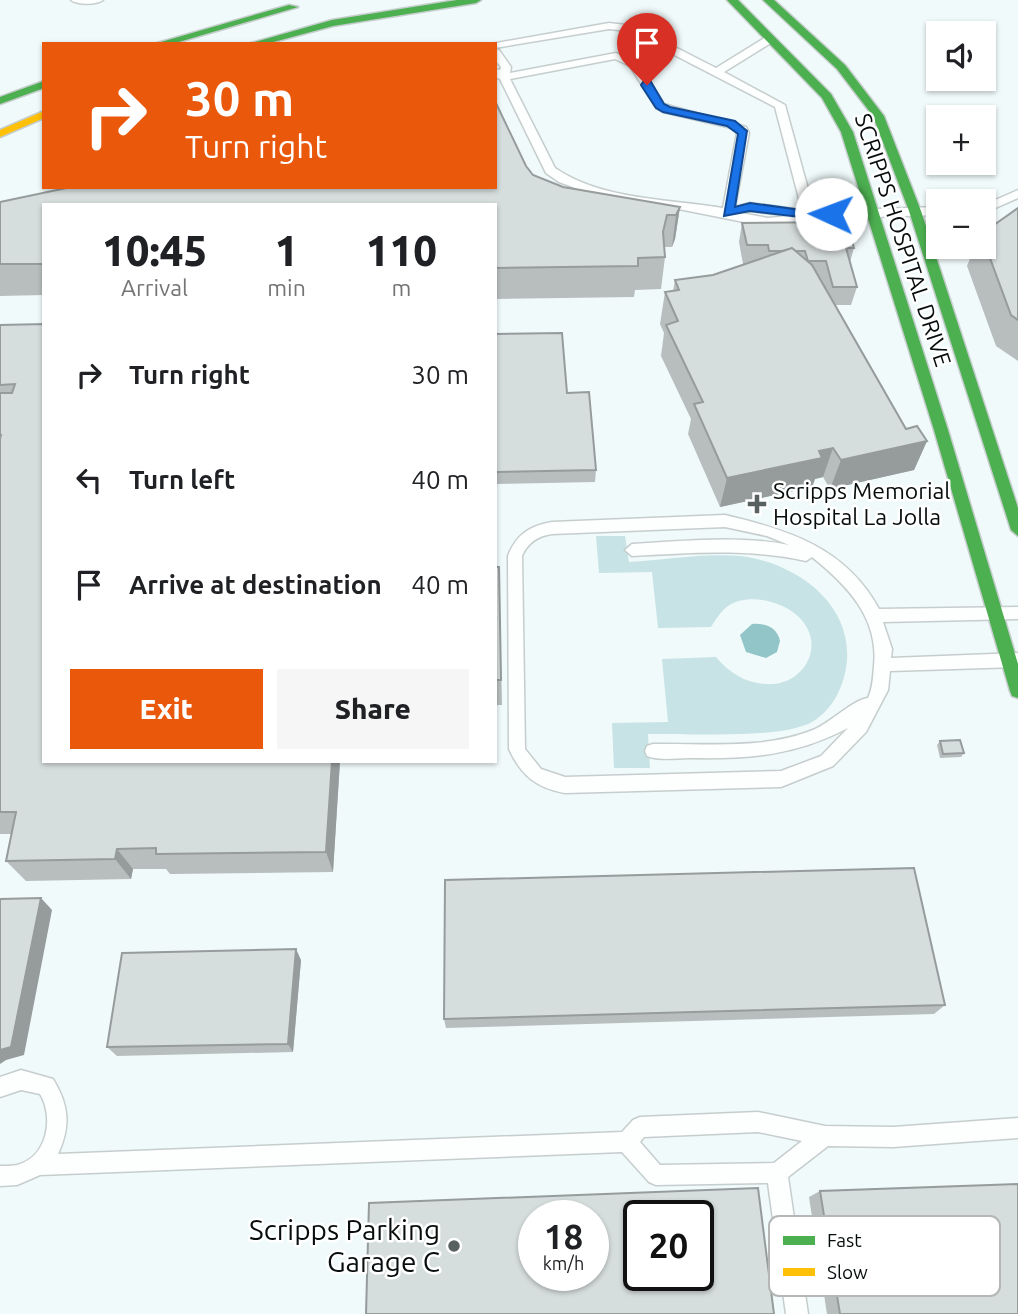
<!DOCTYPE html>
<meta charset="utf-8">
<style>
:root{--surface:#fff;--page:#f6f6f6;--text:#202124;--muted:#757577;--accent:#ea580c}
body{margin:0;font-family:Ubuntu,sans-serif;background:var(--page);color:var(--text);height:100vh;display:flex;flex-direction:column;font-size:26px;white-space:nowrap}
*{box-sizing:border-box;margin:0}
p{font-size:23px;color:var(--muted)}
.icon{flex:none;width:38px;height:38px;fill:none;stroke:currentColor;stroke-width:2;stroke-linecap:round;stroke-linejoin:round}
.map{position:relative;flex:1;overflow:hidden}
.panel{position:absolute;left:42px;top:203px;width:455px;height:560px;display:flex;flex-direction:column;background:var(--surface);border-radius:0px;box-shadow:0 2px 5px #0004}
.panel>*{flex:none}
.top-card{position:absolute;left:42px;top:42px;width:455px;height:147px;border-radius:0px;box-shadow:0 2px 5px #0004;background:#ea580c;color:#fff;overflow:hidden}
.controls{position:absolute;left:926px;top:21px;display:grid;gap:14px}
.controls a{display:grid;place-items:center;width:70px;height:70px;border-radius:0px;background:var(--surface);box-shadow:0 2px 5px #0004;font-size:35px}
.speed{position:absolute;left:518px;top:1200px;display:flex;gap:14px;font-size:35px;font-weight:700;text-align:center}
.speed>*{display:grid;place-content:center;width:91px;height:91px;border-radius:50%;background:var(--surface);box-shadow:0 2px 5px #0004;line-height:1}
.speed small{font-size:18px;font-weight:400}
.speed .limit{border:4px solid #111;border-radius:10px;background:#fff;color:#111}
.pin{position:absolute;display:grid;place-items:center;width:60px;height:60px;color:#fff;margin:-72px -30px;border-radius:50% 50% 50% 0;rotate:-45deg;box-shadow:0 0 7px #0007}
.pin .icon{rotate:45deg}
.me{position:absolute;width:77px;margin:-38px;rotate:272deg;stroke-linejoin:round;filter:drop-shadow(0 0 5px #0008)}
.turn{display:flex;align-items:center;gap:24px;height:147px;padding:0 28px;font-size:32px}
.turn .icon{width:91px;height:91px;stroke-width:2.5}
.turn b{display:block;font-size:49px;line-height:60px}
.eta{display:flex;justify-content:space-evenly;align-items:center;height:119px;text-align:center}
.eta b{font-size:42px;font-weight:800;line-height:49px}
.primary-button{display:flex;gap:14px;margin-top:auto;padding:14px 28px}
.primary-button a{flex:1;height:80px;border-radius:0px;background:var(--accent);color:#fff;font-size:28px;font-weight:800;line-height:80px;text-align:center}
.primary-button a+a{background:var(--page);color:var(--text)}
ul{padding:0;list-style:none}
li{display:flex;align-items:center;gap:21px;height:105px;padding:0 28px}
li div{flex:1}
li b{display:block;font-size:26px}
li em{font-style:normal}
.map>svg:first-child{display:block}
.green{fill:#c7e3e5}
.water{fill:#92c5c8}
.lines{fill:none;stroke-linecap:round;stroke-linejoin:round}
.lane-casing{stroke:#c6cdcd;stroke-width:3}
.fast-casing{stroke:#c6cdcd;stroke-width:3}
.slow-casing{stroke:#c6cdcd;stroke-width:3}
.lane{fill:#fdfefe;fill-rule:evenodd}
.fast{fill:#4caf50;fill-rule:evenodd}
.slow{fill:#ffc107;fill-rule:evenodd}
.wall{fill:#b8bebe}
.shaded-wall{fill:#969b9b}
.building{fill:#d6dddd;stroke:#969b9b;stroke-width:2;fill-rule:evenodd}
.route{fill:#1a73e8;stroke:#114b97;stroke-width:2}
.poi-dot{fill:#596060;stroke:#fff;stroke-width:2.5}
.labels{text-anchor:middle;stroke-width:5;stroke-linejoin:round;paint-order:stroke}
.street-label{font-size:23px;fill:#070d0d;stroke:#fff}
.poi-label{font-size:23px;fill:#070d0d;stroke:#fff;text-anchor:start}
.near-poi-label{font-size:28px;fill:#070d0d;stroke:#fff;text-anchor:end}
.key{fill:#fff;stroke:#b5b6b6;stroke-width:2}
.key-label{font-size:19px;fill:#070d0d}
</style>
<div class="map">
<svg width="1018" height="1314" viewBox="0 0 1018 1314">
<rect width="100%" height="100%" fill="#f0fafa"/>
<path class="green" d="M596 536H625L629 562C664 560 704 553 740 556 793 562 851 601 847 660 845 684 834 709 812 722 779 740 688 733 648 734L650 768H614L612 723 668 722 662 659 716 657C731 675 749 685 772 684 801 683 822 652 806 626 793 603 750 591 728 606 721 611 716 619 711 627L658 628 652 572 599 573Z"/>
<path class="water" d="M752 624C765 623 777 627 780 641L777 652 766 658 746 652 740 635Z"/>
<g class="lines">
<defs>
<path id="lane" d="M71 0H103C96 5 78 5 71 0Z
M609 23 634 26 716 68 766 37H774V41L724 72 785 105 814 211 938 207V215L809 219 778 225H759L578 189 559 182 546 173 500 79 495 77V69L500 70 501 67 495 60V49L499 50 511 67 510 73 616 53 638 62 664 104 746 127 749 133 735 207 750 203 802 210 775 107 628 31 609 29 495 48V44H491ZM615 59 630 66 656 108 663 112 736 129 737 133 723 208C669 199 601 200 555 168L510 79ZM750 211 790 216 768 218 741 213Z
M1018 190V198L984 213V205Z
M725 515C789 530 846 548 879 609L1018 607V619L883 622 892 649 891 658 1018 653V667L890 671 888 690 866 732 833 766 781 787 565 793C536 788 521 775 509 749L508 556C516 535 529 526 552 522ZM725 527 767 536 789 545C738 535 684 541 632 544L625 550 632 556C691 553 748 548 806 561L812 557C847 585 879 618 874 666 873 677 873 687 868 698 854 699 830 723 813 730 763 750 705 743 653 744L647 746 645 751 647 756C660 761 677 758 690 758 749 759 795 756 848 728L821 756 781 771 565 777 541 769 525 749 522 556C528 542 538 536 552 534Z
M21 1070 53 1079C69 1105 71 1126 58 1154L622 1132 633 1120 640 1117 758 1112 825 1126 893 1127 1018 1118V1138L893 1147 828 1146 788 1177 808 1314H786L768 1183 656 1185 649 1182 622 1152 40 1175 17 1185 0 1186V1166C5 1166 12 1166 17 1165 48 1157 54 1117 40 1094L21 1090 0 1097V1077ZM758 1132 802 1141 774 1163 660 1165 640 1142 644 1137Z"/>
<path id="fast" d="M457 0H481L476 3 333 26 266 44H248L332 20Z
M727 0H738L831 94 853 132 948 430 1018 664V698L1012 696 1010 691 934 430 841 132 822 98Z
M763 0H774L845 65 884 116 921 211 1018 508V536L1011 530 909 211 873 116 837 69Z
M289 5 298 7 172 44H154Z
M44 81V88L0 104V97Z"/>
<path id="slow" d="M44 111V118L0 137V130Z"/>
</defs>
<use href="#lane" class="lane-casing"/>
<use href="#fast" class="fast-casing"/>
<use href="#slow" class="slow-casing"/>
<use href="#lane" class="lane"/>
<use href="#fast" class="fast"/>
<use href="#slow" class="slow"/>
</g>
<path class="wall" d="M526 166 533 175 563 187 680 207 675 239 672 247H664L665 257 661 289 635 290 634 297 495 299V205H44V295L0 296V202Z
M1018 208V361L996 346 967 266 975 247H984V232Z
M742 223 854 248 850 262 857 287 851 305H835L906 429 927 441 914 470 830 489 823 477 815 479 812 487 720 507 688 434 691 419 661 356 664 333 660 324 665 292 673 291 675 280 713 275 746 264H743L739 242Z
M0 325 340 761 333 872 170 874 166 869H133L131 879 26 881 6 861 11 834H0Z
M495 334 567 393 596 470 595 482 495 484Z
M495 567H499L502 705H495Z
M940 741 964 753 961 757 940 758 937 745Z
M301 960 293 1052 117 1056 107 1047Z
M945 1005 934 1014 446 1028 444 1019Z
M820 1191 1018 1314H827L809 1197Z"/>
<path class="shaded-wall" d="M680 207 675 239 672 247 676 215Z
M927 441 914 470 830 489 841 460Z
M833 448 823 477 815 479 812 487 720 507 727 478Z
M332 761H340L333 872 326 852Z
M117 849 133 869 131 879 115 859Z
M41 898 52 910 24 1055 6 1060 0 1064V1050Z
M296 949 301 960 293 1052 288 1044Z"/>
<path class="building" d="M495 101 526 166 533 175 563 187 680 207 676 215H667L663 232 665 257 638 258V266L495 268V205H44V264H0V202L71 187H495Z
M1018 208V320L1011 315 984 242V232Z
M847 222 854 248H846L857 287H833L826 261H808L805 251H796L792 248 782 251H769L768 245H747L742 223Z
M792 248 812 265 906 429 917 426 927 441 841 460 833 448 819 451 822 458 727 478 694 404 703 402 666 325 678 321 665 292 679 290 675 280 713 275Z
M44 324V761H332L326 852 156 854V848L117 849 115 859 6 861 16 812H0V439L1 435H0V393H12L15 384 0 385V325Z
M562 333 567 393 589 392 596 470 495 472V334Z
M495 567H499L501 680H495Z
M960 740 964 753 943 754 940 741Z
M914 868 945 1005 444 1019 445 880Z
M41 898 11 1047 0 1050V899Z
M296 949 288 1044 107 1047 122 953Z
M1018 1184V1314H840L820 1191Z
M758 1188 774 1314H366L369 1203ZM534 1216H593V1276H534ZM639 1216H698V1276H639Z"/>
<path class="route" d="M643 82H651L664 104 670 107 735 121 747 131 735 207 750 203 809 211 831 210 837 214 835 216 809 218 750 211 724 216 738 134 727 126 663 112 656 108 641 85Z"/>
<g class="poi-dot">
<path d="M753.5 493.5h7v7h7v7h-7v7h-7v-7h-7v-7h7z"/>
<circle cx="454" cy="1246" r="7"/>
</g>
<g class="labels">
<g class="street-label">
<text transform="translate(903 240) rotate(72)" y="8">SCRIPPS HOSPITAL DRIVE</text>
</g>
<g class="poi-label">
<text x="773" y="499">Scripps Memorial<tspan x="773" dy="26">Hospital La Jolla</tspan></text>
</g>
<g class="near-poi-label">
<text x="440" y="1240">Scripps Parking<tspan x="440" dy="32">Garage C</tspan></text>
</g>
</g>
<rect x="769" y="1216" width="231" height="80" rx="10" class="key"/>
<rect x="783" y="1236" width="32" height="9" fill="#4caf50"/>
<rect x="783" y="1268" width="32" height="8" fill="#ffc107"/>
<g class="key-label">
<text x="827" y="1247">Fast</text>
<text x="827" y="1279">Slow</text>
</g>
</svg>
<div class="controls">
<a><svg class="icon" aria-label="sound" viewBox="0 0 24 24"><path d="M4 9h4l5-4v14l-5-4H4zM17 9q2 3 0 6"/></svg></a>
<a>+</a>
<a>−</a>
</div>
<div class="speed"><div>18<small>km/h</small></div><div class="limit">20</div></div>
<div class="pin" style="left:647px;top:85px;background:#d93025"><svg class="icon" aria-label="arrive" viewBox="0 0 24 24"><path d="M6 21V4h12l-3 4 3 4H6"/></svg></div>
<svg class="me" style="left:831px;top:214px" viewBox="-20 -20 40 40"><circle r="19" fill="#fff"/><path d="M0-13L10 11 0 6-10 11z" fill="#1a73e8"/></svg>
<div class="top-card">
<div class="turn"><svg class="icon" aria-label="right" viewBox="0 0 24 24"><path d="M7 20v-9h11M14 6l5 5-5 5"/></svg><div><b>30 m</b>Turn right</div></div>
</div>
<section class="panel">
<div class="eta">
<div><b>10:45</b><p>Arrival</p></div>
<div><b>1</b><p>min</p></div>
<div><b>110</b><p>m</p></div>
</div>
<ul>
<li><svg class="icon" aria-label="right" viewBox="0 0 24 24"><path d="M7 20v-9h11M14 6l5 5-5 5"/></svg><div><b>Turn right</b></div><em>30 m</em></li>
<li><svg class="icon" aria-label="left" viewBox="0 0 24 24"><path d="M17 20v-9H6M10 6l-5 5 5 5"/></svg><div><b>Turn left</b></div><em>40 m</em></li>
<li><svg class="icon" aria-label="arrive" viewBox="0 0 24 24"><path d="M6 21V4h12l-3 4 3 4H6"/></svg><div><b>Arrive at destination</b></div><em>40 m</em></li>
</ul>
<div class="primary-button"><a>Exit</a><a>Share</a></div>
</section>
</div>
